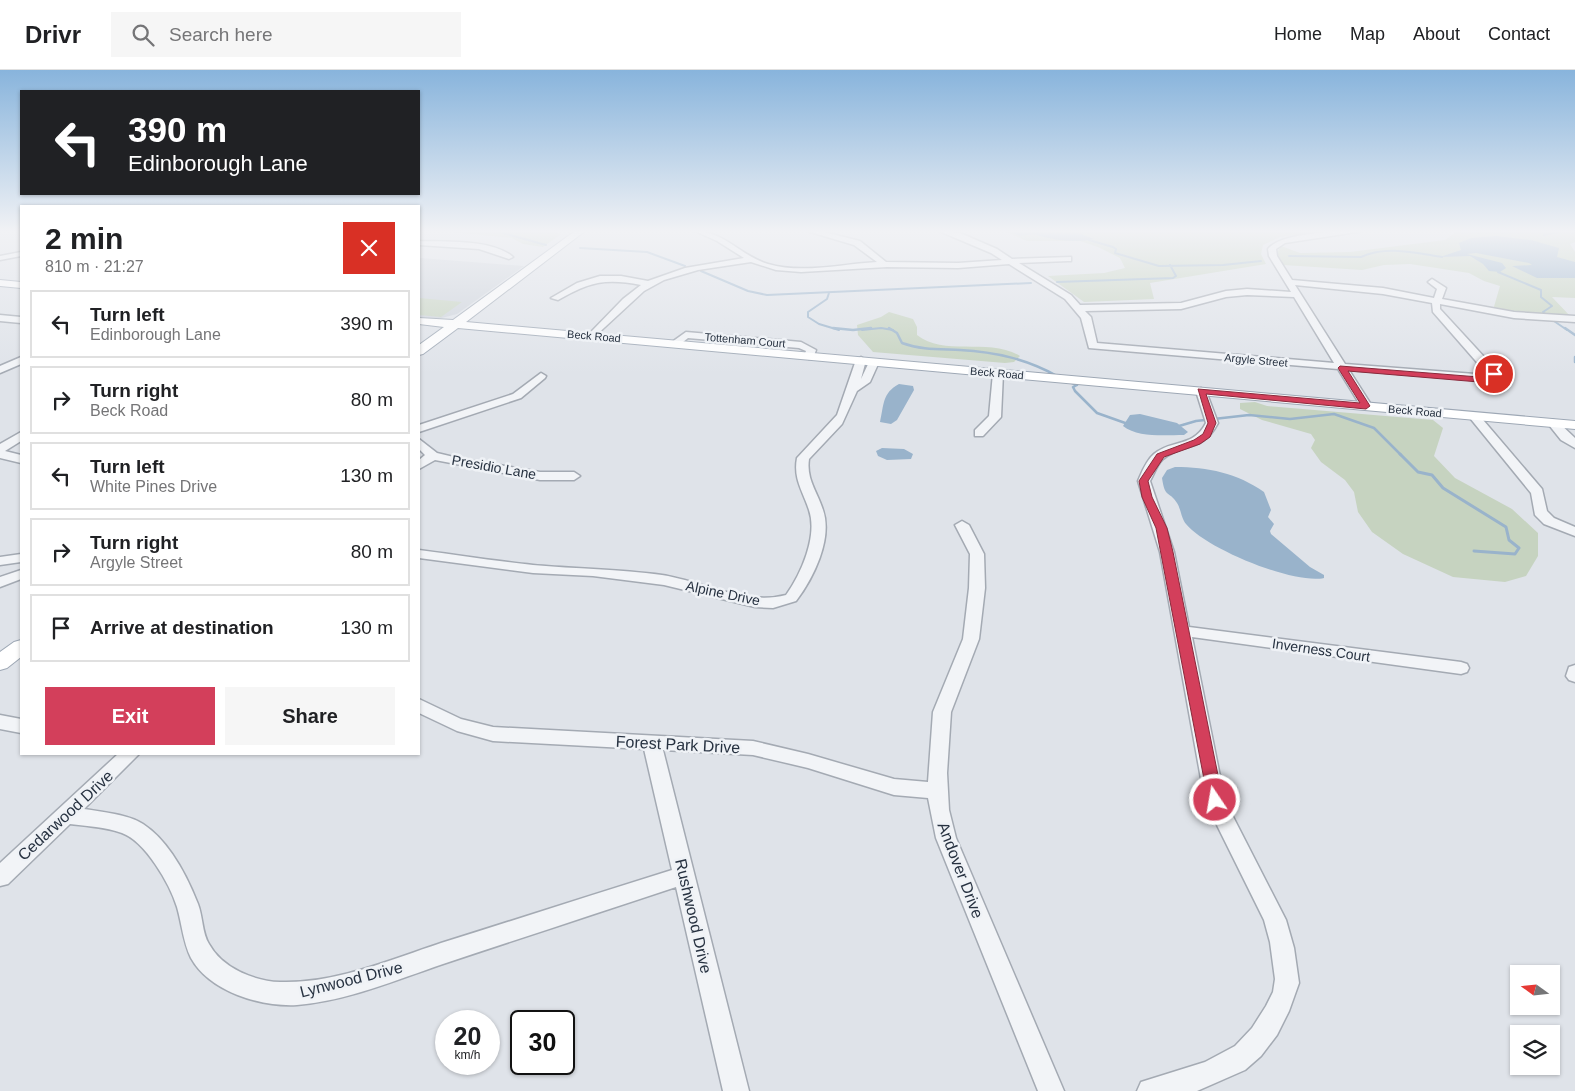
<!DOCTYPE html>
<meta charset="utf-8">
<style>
:root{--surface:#fff;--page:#f6f6f6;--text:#202124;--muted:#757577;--line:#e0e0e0;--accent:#d33f5b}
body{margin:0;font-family:Arial,sans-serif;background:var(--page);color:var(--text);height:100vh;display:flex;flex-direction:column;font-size:19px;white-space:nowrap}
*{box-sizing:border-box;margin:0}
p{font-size:16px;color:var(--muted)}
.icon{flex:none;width:28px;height:28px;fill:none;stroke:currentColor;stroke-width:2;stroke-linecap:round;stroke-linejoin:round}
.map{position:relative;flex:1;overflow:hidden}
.panel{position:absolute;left:20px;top:135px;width:400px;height:550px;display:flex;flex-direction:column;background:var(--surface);border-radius:0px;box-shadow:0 1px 4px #0004}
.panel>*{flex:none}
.banner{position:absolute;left:20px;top:20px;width:400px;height:105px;border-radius:0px;box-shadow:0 1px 4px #0004;background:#202124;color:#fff;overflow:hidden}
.needle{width:32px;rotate:285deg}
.buttons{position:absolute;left:1510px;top:895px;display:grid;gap:10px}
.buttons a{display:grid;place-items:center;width:50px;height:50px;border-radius:0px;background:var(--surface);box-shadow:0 1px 4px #0004;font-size:25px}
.speed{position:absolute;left:435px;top:940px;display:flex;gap:10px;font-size:25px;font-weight:700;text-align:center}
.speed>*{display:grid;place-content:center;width:65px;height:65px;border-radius:50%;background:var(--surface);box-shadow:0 1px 4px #0004;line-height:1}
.speed small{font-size:12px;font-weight:400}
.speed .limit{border:2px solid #111;border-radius:8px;background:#fff;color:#111}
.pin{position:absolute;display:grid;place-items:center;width:42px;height:42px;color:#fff;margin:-21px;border:2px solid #fff;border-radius:50%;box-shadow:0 1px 5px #0007}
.me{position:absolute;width:55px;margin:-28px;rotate:348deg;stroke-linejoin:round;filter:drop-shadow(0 0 4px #0008)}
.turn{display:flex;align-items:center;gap:18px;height:105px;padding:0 25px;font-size:22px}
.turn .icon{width:65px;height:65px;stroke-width:2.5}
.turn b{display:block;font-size:35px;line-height:42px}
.round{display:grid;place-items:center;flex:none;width:52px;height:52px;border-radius:0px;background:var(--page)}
.summary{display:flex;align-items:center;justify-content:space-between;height:85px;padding:0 25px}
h1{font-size:30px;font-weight:800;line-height:38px}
.primary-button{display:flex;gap:10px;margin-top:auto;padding:10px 25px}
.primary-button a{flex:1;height:58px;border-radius:0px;background:var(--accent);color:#fff;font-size:20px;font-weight:800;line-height:58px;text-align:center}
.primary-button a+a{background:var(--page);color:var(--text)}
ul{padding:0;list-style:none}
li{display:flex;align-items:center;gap:15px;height:68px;margin:0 10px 8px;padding:0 15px;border:2px solid var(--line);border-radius:0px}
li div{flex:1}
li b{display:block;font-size:19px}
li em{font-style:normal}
header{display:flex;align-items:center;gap:30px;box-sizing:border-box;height:70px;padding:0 25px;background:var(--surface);border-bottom:1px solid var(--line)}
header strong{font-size:24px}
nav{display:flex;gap:28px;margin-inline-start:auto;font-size:18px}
.search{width:350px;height:45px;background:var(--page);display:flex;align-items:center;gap:12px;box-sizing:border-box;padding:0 18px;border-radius:0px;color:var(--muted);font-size:19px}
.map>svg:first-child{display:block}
.built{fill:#cdd3db}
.green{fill:#c6d3c0}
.water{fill:#99b3cb}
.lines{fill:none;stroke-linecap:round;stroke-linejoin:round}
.stream-far2{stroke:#99b3cb;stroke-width:2}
.stream-far1{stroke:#99b3cb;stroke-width:2.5}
.stream{stroke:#99b3cb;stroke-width:3}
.minor-casing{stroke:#a4aab3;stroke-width:3}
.major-casing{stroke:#9ea8b5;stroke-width:2}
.minor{fill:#f2f4f7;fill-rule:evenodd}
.major{fill:#fff;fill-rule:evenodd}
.route{fill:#d33f5b;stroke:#89293b}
.labels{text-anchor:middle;stroke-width:5;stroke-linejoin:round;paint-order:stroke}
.far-street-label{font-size:11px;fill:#273241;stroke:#eff2f6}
.street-label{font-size:14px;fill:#273241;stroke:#eff2f6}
.near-street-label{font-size:16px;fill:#273241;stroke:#eff2f6}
</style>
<header>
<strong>Drivr</strong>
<div class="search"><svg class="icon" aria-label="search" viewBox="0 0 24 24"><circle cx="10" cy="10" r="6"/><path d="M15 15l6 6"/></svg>Search here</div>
<nav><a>Home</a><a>Map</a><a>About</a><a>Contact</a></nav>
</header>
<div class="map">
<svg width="1575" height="1021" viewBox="0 0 1575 1021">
<rect width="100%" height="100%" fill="#dfe3e9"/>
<path class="built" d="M419 189 420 188 524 196 457 244 438 249 419 248Z"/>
<path class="green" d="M439 161H551L561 164 543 177 523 174 512 168Z
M1004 161H1325L1280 167 1263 175 1261 184 1266 194 1150 213 1154 229 1084 232 1048 206 1104 203 1125 198 1120 188 1098 177 1080 171H1027Z
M1457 161H1575V172L1570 174 1575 182V228L1552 227 1571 247 1493 240 1500 216 1484 211 1469 203 1410 194 1384 195 1362 200 1283 195 1277 183 1281 176 1300 183 1350 182 1445 170Z
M419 228 462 232 441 247 419 245Z
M889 242 913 249 917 257V265C944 287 988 267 1020 286L1014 292 1005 293 873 282 858 265 857 255 881 247Z
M1255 332 1267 336 1433 350 1443 358 1434 386 1455 408 1512 439 1538 463V486L1526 506 1505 512 1453 507 1403 484 1372 462 1358 442 1354 422 1345 410 1321 392 1311 378 1315 370 1311 364 1262 350 1240 339V333Z"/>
<path class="water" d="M1039 161 1076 162 1094 169C1078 173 1051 170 1037 165 1027 163 1023 169 1011 162Z
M1496 166 1531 170 1559 178 1557 187 1575 192V208H1537L1512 196 1532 195 1529 193 1476 183 1467 184 1502 193 1506 198 1500 202 1489 201 1483 194 1470 186 1440 187 1461 180 1459 173 1471 168Z
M899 314 913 316 914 320 897 350 891 354 880 352C884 335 882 323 899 314Z
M1140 344 1177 353 1188 362 1184 365C1165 365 1138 368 1123 356L1130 345Z
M882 378 904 379 913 384 911 389 887 390 878 386 876 381Z
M1175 397C1208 397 1237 403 1264 422L1271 440 1268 447 1274 454 1270 461 1271 464 1310 497 1324 505V508C1294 515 1205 478 1186 454 1181 448 1181 439 1177 433 1169 420 1165 429 1162 408L1167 400Z"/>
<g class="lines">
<path class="stream-far2" d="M496 161 546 175
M1544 165 1561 161
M1089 170 1113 177 1116 179 1115 183 1159 196 1223 195 1261 191
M580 178 647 182 685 196
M1289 186 1361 187C1386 175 1416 183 1442 187
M701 201 748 221 767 225 1031 213
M1498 202 1541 220V227L1552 236 1543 242 1546 245
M1057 212 1173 208 1176 206 1170 195
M829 223 827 229 808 242V247L819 254 839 260
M1551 249 1567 260
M862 260 881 258 893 260"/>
<path class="stream-far1" d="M833 258 853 260 871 258
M889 258 897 263 902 273C921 280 940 279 960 280 996 282 1026 289 1057 306
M1565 258 1575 265
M1575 287V292
M1072 313 1077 315 1073 317 1075 321 1097 343 1128 354
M1179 356 1196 351 1249 345 1290 349 1334 344 1374 358 1401 385"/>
<path class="stream" d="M1400 384 1418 402 1432 405 1443 418 1506 457 1509 470 1519 478 1515 484 1474 481"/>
<defs>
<path id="minor" d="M695 161C724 161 741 186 768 194 802 204 842 194 877 192L854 175 807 161H820L860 171 886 192 958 193 1002 190 991 183 939 161 960 163 997 179 1012 189 1071 187V191H1068L1019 193 1071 225 1080 235 1181 233 1226 221 1247 219 1291 222 1269 186 1268 179C1281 162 1342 161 1363 161L1285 173 1276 179 1277 186 1292 210 1383 218 1434 228 1437 219 1428 212 1432 209 1446 218 1442 229 1514 242 1575 246V252L1514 248 1440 234V239L1498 302 1499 304 1496 311 1349 300 1372 336 1366 339 1362 338 1338 299 1089 278 1081 248 1065 229 1009 194 958 198 887 197 801 202 776 200 751 192 698 200 664 210 644 221 592 269 587 266 589 264 623 229 641 215C605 208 589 212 558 230L551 228 577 213 600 206H621L648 211 685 198 744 188 717 171ZM1295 215 1383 224 1432 233 1433 242 1488 305 1345 294ZM1247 225 1294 227 1334 293 1097 273 1091 247 1085 241 1181 239 1226 227Z
M419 171C445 172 493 169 513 187L509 189 479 179 419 175Z
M21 182V186L0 190V186Z
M0 245 21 247V253L0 251Z
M686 262 801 272 816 280 813 288 809 289 804 286 806 281 799 278 688 268 678 276H672V272Z
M21 287V294L0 303V296Z
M861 287 866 290 861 309 870 290 879 292 870 312 857 321 842 354 809 389C806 409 817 421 823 440 833 469 813 509 796 531L773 538 755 537 664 515 593 506 533 503 419 488V480C457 485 495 491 533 495 576 499 619 499 662 505 702 511 746 536 786 525 801 504 818 466 809 440 803 421 793 409 797 388L837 345 856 290Z
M998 300 1003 303 1001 347 983 366H975V360L989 346 993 303Z
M541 303 546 306 545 308 521 328 419 362V355L513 324Z
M1201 318 1206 321 1218 353C1201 385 1183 371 1162 390 1157 395 1154 404 1150 411L1174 482 1189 557 1461 592 1467 594 1469 598 1467 602 1461 604 1192 567 1225 731 1286 850 1294 878 1299 913 1289 941 1277 965 1261 986 1245 1000 1197 1021H1137L1141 1012 1205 992 1235 976 1252 958 1266 936 1273 922 1275 909 1270 872 1264 850 1205 731 1160 482 1138 411C1142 402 1146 391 1154 384 1172 369 1193 378 1206 353L1196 321Z
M1474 343 1478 344 1542 419 1547 441 1554 448 1575 457V466L1544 454 1535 445 1531 423 1470 348 1468 346Z
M1553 350 1557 351 1575 368V378L1561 370 1549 355 1547 353Z
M21 362V371L5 381 21 385V393L0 388V374Z
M419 369 437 383 458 388 540 402H574L580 406 574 410H540L435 390 419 399V390L425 385 419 379Z
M962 451 969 455 984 484 985 518 979 569 951 642 947 703 949 740 956 768 1064 1021H1038L936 768 928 728 894 725 808 698 753 685 663 680 749 1021H723L676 817C598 843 521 868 443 894 396 910 347 931 297 935 261 937 210 922 191 888 183 872 182 854 177 837 170 814 145 771 122 763 105 757 87 756 70 754L8 814 0 816V793L118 684H139L84 739C103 742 127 744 143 754 169 771 187 806 198 834 203 847 202 863 209 874 222 898 254 911 280 912 334 914 390 890 441 873 518 849 595 824 672 800L644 679 493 671 457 661 419 643V629L461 649 493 657 753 671 808 684 894 709 928 712 933 642 963 569 969 518 970 484 955 455Z
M21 484V492L0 495V487Z
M21 500V509L0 517V507Z
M1575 595V612L1569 610 1566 606 1569 597Z
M0 645 21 649V663L0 659Z"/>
<path id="major" d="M575 161H585L466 252 1575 351V359L458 258 423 284 419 285V275L444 257 419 254V248L453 250Z
M0 210 21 212V218L0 216Z
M21 570V587L7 598 0 600V582L14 572Z"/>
</defs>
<use href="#minor" class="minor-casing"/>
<use href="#major" class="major-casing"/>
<use href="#minor" class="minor"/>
<use href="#major" class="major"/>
</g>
<linearGradient id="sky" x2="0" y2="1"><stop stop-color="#88b4dc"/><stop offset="0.53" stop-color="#f1f2f5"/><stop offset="1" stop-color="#f1f2f5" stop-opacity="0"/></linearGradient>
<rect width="1575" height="304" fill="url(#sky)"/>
<path class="route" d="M1340 296 1479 307H1489L1494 302 1498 304 1494 311 1479 312 1348 301 1370 336 1366 339 1206 324 1216 353 1210 367 1200 374 1164 387 1148 411 1152 427 1167 458 1173 482 1223 730 1221 735H1210L1208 730 1156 458 1142 427 1139 411 1157 384 1194 370 1203 364 1208 353 1198 319 1360 333 1338 298Z"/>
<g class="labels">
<g class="far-street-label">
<text transform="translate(594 266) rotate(5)" y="4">Beck Road</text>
<text transform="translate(745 270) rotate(5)" y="4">Tottenham Court</text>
<text transform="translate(1256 290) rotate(5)" y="4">Argyle Street</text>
<text transform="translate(997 303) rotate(5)" y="4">Beck Road</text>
<text transform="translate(1415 341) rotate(5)" y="4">Beck Road</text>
</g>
<g class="street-label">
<text transform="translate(494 397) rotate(10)" y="5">Presidio Lane</text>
<text transform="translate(723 523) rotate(12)" y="5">Alpine Drive</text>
<text transform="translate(1321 580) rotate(8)" y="5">Inverness Court</text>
</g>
<g class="near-street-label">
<text transform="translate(678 674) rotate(3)" y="6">Forest Park Drive</text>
<text transform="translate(65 745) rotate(-43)" y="6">Cedarwood Drive</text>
<text transform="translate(961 800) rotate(69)" y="6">Andover Drive</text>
<text transform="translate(694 846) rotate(77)" y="6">Rushwood Drive</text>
<text transform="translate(351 909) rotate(-14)" y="6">Lynwood Drive</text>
</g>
</g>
</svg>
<div class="buttons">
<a><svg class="needle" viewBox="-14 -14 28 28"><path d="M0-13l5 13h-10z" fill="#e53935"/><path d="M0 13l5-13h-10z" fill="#757577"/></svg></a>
<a><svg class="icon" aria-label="layers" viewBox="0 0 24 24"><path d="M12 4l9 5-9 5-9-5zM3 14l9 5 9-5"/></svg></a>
</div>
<div class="speed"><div>20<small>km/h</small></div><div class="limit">30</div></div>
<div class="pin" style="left:1494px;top:304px;background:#d93025"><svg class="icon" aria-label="arrive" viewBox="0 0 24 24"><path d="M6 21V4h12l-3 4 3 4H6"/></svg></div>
<svg class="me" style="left:1215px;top:730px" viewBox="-20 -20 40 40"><circle r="17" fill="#d33f5b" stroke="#fff" stroke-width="3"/><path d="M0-11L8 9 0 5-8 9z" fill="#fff"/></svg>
<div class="banner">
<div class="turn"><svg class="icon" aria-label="left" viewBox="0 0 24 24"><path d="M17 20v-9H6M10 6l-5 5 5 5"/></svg><div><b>390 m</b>Edinborough Lane</div></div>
</div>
<section class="panel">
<div class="summary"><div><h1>2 min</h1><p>810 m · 21:27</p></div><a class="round" style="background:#d93025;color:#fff"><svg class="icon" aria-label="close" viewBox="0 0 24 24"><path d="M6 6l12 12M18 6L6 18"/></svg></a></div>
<ul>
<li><svg class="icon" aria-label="left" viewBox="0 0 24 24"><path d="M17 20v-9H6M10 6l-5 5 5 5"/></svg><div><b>Turn left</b><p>Edinborough Lane</p></div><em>390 m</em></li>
<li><svg class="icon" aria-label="right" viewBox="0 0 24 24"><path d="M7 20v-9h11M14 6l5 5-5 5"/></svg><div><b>Turn right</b><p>Beck Road</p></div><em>80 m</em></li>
<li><svg class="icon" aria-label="left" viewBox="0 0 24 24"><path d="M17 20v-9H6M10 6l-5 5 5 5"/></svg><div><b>Turn left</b><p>White Pines Drive</p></div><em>130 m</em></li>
<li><svg class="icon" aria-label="right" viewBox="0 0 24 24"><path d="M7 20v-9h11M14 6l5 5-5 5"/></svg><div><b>Turn right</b><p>Argyle Street</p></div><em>80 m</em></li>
<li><svg class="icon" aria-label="arrive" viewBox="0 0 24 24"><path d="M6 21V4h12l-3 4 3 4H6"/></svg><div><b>Arrive at destination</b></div><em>130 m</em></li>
</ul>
<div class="primary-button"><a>Exit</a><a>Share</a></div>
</section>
</div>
